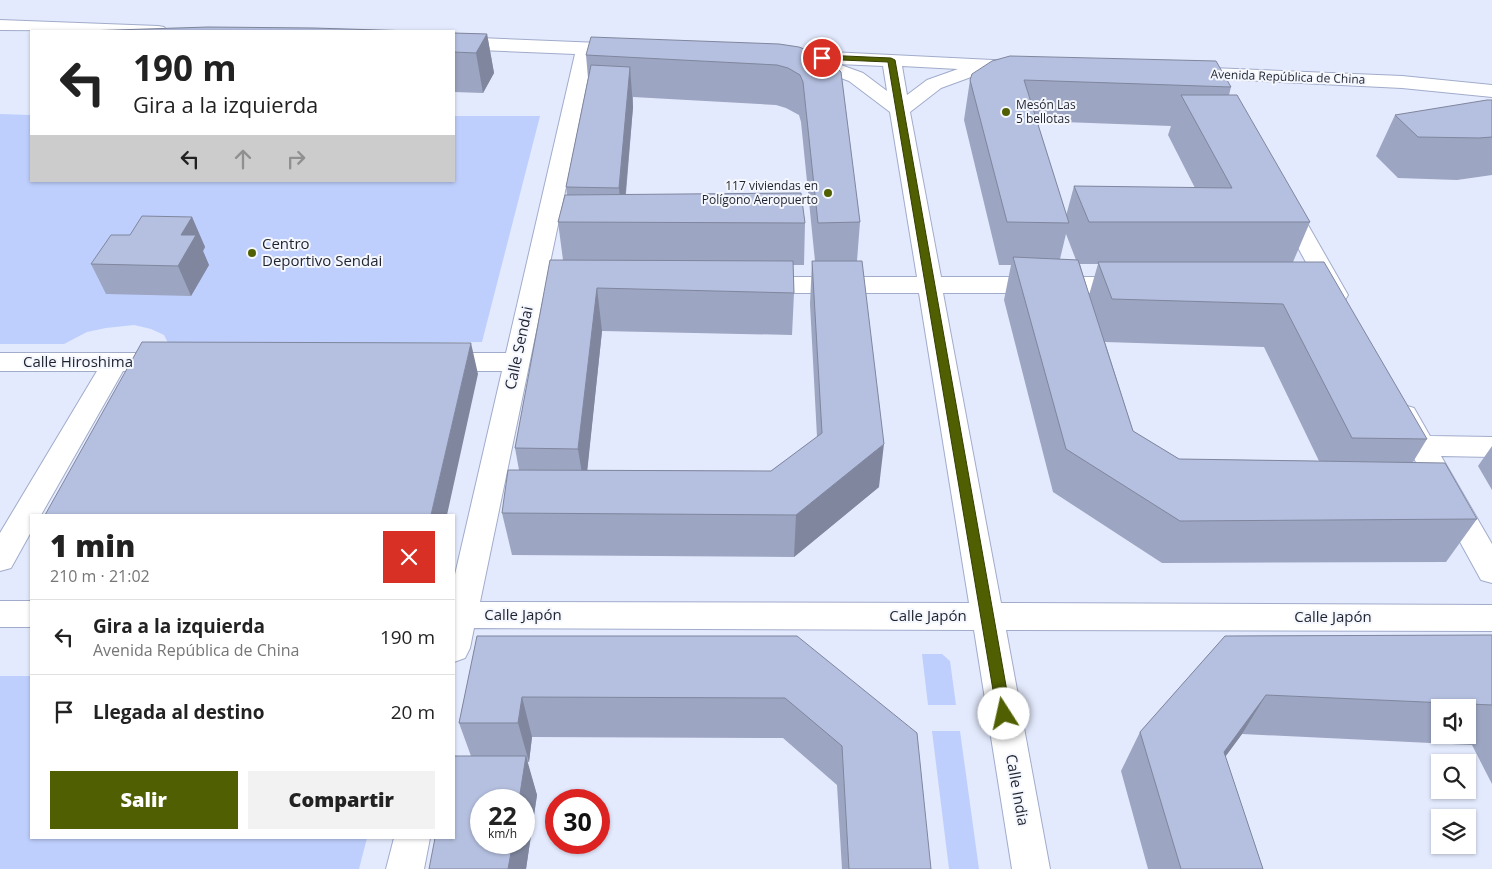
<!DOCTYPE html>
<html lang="es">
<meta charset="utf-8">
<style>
:root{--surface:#fff;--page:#f2f2f2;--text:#222;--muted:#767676;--line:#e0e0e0;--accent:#505f01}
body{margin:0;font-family:"Open Sans",sans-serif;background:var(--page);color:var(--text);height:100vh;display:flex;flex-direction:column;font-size:19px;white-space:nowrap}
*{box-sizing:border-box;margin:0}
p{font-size:16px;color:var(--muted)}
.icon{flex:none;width:28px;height:28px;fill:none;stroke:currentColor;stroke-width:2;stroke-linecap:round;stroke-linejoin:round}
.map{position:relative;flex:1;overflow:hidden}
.drawer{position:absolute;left:30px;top:514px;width:425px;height:325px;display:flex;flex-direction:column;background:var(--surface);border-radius:0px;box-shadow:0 1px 4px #0004}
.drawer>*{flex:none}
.top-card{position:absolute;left:30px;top:30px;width:425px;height:152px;border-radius:0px;box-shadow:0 1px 4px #0004;background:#fff;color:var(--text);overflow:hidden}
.tools{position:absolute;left:1431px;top:699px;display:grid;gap:10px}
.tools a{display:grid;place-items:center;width:45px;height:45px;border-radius:0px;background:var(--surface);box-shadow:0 1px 4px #0004;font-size:25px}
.speed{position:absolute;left:470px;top:789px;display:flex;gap:10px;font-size:25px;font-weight:700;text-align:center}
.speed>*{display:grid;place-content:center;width:65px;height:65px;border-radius:50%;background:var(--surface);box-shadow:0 1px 4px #0004;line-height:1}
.speed small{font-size:12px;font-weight:400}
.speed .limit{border:8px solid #d22;background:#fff;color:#111}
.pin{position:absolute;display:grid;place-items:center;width:42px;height:42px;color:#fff;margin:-21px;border:2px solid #fff;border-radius:50%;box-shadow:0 1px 5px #0007}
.me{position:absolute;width:55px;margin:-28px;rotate:350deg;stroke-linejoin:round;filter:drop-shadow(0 0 4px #0008)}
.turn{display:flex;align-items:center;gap:18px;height:105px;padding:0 20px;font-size:22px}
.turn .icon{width:65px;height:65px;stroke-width:2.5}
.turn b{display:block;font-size:35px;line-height:42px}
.lanes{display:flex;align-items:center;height:48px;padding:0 20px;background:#0003;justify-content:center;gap:25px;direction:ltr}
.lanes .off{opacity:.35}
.round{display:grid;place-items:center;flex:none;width:52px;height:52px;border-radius:0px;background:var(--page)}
.headline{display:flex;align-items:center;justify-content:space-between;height:85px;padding:0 20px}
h1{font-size:30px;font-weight:800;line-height:38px}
.cta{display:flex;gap:10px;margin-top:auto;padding:10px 20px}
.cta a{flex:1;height:58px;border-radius:0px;background:var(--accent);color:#fff;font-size:20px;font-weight:800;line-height:58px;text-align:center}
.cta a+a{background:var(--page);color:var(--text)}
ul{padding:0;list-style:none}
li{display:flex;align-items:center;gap:15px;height:75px;padding:0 20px;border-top:1px solid var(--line)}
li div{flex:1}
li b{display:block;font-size:19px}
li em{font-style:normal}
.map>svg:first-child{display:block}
.green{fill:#bfcffd}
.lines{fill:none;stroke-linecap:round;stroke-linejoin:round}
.street-casing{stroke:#a1accb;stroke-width:2}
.street{fill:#fff;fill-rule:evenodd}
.wall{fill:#9ca5c1;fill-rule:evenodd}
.shaded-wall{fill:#7f869d}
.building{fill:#b5c0e0;stroke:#7f869d}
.route{fill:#505f01;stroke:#343e01}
.poi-dot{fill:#505f01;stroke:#f5f7fe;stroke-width:2}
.labels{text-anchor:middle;stroke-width:4;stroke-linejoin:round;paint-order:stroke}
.far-street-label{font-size:12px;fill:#1f232f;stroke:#f5f7fe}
.far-poi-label{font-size:12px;fill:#1f232f;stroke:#f5f7fe;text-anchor:start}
.poi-label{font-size:15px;fill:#1f232f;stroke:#f5f7fe;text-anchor:start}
.street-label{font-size:15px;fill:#1f232f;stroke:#f5f7fe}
</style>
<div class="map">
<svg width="1492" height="869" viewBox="0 0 1492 869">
<rect width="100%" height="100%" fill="#e3eafd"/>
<path class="green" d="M0 114 31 115V181H454V116H540L482 342 169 345 164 335 151 329 134 325 106 328 87 332 64 344H0Z
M922 654H942L950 661 956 705H928Z
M0 676H31V838H367L359 869H0Z
M932 731H960L979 869H949Z"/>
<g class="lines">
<defs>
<path id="street" d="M0 20 158 26 164 27 167 31 0 30Z
M454 37 625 44 632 46 634 50 632 54 625 56 594 54 547 277H582L590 280 594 285 590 290 582 293H544L480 602 969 603 919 293H757L749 290 745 285 749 280 757 277H917L890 112 849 81 817 69 815 65 816 63 783 60 781 56 783 52 790 50 1031 62 1033 66 1031 70 1024 72 984 70 982 73 941 88 910 112 941 277H1129L1137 280 1141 285 1137 290 1129 293H943L1001 603 1492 605V631L1006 630 1050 869H1012L974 630 474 628 470 648 465 658 454 662V579L502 371H439L430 368 426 362 430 356 439 353H506L575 54 454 49ZM838 64 883 66 887 91 863 73ZM902 66 958 69 927 80 907 95Z
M1187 67 1402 76 1492 85V97L1402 88 1180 77 1177 73 1180 69Z
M1285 197 1293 199 1296 204 1348 295 1345 300 1336 303 1327 300 1324 295 1274 204 1277 199Z
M0 353H168L177 356 181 362 177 368 168 371H123L41 515H31V532L11 568 0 571V533L97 371H0Z
M1404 405 1414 408 1430 436 1492 437V457L1441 456 1492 544V583L1481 580 1390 415 1394 408Z
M0 601H31V627H0Z
M394 838H430L424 869H386Z"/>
</defs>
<use href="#street" class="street-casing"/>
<use href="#street" class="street"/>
</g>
<path class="wall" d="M454 33 487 34 494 73 483 93 454 92Z
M799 47 860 222 857 261 879 487 794 557 512 555 502 513 519 470 515 448 563 260 558 222 567 195 566 187 588 78 586 55ZM633 97 776 105 786 108 799 115 801 122 815 261H812L810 304 817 437 771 471 587 470 602 331 792 335 794 293 793 265H804L805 223 626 194 633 107Z
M972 74 1231 87 1229 95 1310 222 1293 262 1427 439 1413 462 1477 519 1446 562 1162 563 1053 492 1004 300 1011 265H999L964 120 970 80ZM1037 121 1171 126 1168 135 1195 188 1074 186 1066 216ZM1066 234 1076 260 1060 259ZM1080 264H1098L1089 295ZM1105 342 1264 347 1319 461 1179 459 1133 431Z
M1492 100V175L1457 180 1398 178 1376 156 1395 115Z
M192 217 205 247 203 251 209 265 191 296 106 294 91 264 130 235Z
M1492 446V490L1478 466Z
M1492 635V784L1472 745 1242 734 1225 757 1263 869H1148L1121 771 1140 732 1225 636ZM1440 708H1468V735H1440Z
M477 636H797L931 869H842L837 785 783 738 532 737 529 762H527L537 795 526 869H429L471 756 459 723Z"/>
<path class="shaded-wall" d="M487 34 494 73 483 93 476 53Z
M630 67 633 107 623 222H622L619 188Z
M192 217 205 247 203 251 209 265 191 296 178 266 181 235Z
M597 288 602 331 585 492 578 449Z
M471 343 478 374 447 515H431Z
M884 444 879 487 794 557 796 515Z
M1266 695 1242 734 1200 791 1224 752Z
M522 697 532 737 529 762 518 723Z
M526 756 537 795 526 869H508L513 842H524V800H519Z"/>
<path class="building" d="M208 27 313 28 413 31H85Z
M454 33 487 34 476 53 454 52Z
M591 37 779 44 799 47 827 58 841 72 860 222 818 223 803 82 800 75 788 68 777 65 586 55Z
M1010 56 1216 61 1231 87 1024 80 1069 223 1007 222 970 80 972 74 992 61Z
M591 65 630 67 619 188 566 187Z
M1181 95H1237L1310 222H1089L1074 186 1232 188Z
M1487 100H1492V137L1479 138 1418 137 1395 115Z
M801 193 805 223 558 222 565 195Z
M142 216 192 217 181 235H196L178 266 91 264 111 235H130Z
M1013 257 1078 260 1133 431 1179 459 1445 463 1477 519 1180 521 1066 449Z
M550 260 793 261 794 293 597 288 578 449 515 448Z
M812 261H862L884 444 796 515 502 513 508 470 771 471 822 433Z
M1098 262H1324L1427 439 1352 438 1283 304 1112 299Z
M142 342 471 343 431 515H45Z
M1492 635V705L1266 695 1224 752 1263 869H1181L1140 732 1225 636Z
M477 636H797L917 733 931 869H849L842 746 785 698 522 697 518 723H459Z
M454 756H526L519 800H481V842H513L508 869H429L435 838H454Z"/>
<path class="route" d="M822 55 891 58 895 60 1011 714 1009 719 1004 721 999 719 997 714 888 62 819 59V56Z"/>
<g class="poi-dot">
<circle cx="1006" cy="112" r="5"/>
<circle cx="828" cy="193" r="5"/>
<circle cx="252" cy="253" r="5"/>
</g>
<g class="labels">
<g class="far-street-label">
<text transform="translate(1288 77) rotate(2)" y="4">Avenida República de China</text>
</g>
<g class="far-poi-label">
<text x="1016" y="109">Mesón Las<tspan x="1016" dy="14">5 bellotas</tspan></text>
<text x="818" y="190" text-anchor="end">117 viviendas en<tspan x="818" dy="14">Polígono Aeropuerto</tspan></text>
</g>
<g class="poi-label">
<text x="262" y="249">Centro<tspan x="262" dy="17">Deportivo Sendai</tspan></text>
</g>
<g class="street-label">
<text transform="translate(519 348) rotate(-78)" y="5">Calle Sendai</text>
<text x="78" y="367">Calle Hiroshima</text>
<text x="523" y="620">Calle Japón</text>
<text x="928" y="621">Calle Japón</text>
<text x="1333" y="622">Calle Japón</text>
<text transform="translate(1017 790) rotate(80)" y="5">Calle India</text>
</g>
</g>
</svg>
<div class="tools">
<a><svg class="icon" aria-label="sound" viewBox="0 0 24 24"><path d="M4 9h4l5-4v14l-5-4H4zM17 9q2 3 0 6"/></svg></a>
<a><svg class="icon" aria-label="search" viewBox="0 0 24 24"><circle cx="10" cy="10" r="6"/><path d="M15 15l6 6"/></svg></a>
<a><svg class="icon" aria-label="layers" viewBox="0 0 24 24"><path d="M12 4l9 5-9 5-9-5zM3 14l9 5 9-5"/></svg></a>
</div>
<div class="speed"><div>22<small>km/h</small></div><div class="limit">30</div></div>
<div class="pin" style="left:822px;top:58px;background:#d93025"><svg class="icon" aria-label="arrive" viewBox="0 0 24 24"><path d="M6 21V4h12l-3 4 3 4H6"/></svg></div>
<svg class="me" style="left:1004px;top:714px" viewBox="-20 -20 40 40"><circle r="19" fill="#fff"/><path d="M0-13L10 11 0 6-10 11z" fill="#505f01"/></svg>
<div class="top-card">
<div class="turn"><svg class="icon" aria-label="left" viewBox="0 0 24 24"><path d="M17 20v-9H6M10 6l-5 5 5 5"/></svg><div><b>190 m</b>Gira a la izquierda</div></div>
<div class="lanes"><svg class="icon" aria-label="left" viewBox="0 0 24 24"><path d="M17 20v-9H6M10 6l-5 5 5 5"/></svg><svg class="icon off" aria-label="ahead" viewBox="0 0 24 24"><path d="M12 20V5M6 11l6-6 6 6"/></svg><svg class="icon off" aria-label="right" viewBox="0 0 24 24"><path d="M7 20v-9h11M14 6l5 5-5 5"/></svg></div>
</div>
<section class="drawer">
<div class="headline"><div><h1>1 min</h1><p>210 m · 21:02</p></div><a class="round" style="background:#d93025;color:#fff"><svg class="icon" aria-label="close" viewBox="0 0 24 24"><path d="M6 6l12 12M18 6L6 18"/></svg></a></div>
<ul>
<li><svg class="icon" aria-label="left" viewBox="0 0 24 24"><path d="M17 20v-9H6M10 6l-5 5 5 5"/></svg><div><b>Gira a la izquierda</b><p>Avenida República de China</p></div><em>190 m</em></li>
<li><svg class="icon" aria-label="arrive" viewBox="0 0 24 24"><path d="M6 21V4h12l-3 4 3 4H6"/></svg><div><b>Llegada al destino</b></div><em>20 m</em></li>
</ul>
<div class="cta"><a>Salir</a><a>Compartir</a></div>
</section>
</div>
